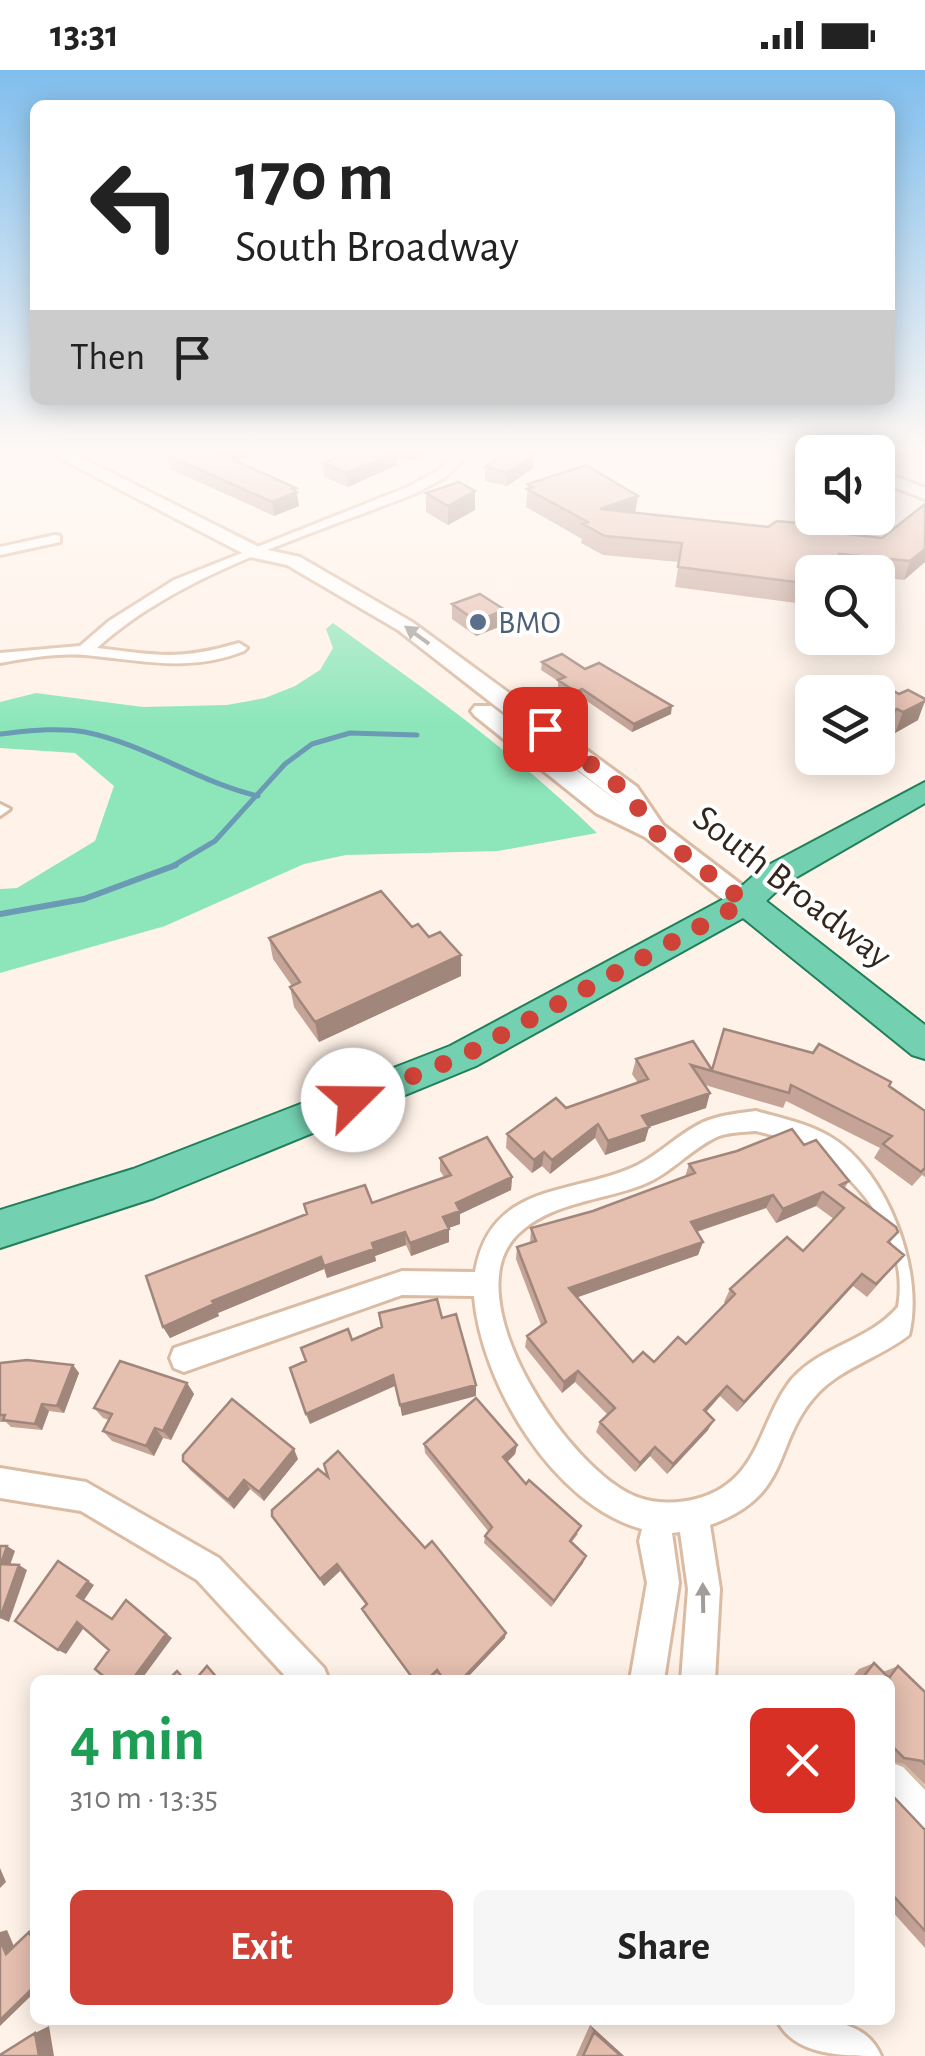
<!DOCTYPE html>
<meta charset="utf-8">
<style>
:root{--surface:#fff;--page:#f6f6f6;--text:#222;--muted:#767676;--accent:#cf4237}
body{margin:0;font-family:"Alegreya Sans",sans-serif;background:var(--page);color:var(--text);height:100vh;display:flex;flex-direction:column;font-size:38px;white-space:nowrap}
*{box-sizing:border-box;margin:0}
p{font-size:32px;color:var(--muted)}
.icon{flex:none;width:55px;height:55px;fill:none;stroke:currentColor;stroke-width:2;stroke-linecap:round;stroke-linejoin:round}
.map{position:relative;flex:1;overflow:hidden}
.drawer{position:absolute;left:30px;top:1605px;width:865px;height:350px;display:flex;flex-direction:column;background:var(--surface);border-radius:15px;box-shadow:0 5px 25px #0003}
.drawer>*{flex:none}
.hud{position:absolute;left:30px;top:30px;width:865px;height:305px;border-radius:15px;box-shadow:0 5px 25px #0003;background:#fff;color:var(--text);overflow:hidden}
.tools{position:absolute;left:795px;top:365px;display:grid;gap:20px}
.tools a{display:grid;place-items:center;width:100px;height:100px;border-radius:15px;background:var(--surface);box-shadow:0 5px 25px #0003;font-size:50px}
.pin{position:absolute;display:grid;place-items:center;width:85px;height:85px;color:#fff;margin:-42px;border-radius:20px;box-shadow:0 5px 15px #0006}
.me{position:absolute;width:110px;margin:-55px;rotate:68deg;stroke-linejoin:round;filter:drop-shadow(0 0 8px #0008)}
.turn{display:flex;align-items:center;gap:35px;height:210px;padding:0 40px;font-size:45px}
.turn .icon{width:130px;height:130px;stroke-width:2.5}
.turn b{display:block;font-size:70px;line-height:85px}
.then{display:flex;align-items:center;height:95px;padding:0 40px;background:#0003;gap:20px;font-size:38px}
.round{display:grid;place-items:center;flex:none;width:105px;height:105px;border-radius:15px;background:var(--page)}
.summary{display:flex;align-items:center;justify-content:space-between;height:170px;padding:0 40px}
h1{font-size:60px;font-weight:600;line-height:75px;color:#1e9e55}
.cta{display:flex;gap:20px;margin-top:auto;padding:20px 40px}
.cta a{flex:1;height:115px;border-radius:15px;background:var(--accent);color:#fff;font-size:40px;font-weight:600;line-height:115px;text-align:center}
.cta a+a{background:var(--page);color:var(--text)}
.status{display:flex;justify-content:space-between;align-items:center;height:70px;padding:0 50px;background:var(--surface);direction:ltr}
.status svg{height:28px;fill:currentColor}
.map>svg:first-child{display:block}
.green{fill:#8ce6b9}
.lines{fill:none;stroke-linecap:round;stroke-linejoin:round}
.stream-far1{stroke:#6b9ab4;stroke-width:5}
.stream{stroke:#6b9ab4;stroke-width:6}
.street-casing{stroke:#dabba3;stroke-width:6}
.secondary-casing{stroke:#dabba3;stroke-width:6}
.primary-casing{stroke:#20805b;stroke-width:4}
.street{fill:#fff;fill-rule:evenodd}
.secondary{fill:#fff;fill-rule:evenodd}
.primary{fill:#73d0b1;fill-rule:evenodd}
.wall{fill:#c5a497;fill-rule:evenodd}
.shaded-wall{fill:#a0867b}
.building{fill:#e5bfb0;stroke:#a0867b;stroke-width:2.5;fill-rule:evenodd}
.oneway{fill:#a39d99}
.route{stroke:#cf4237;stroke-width:18;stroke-dasharray:0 32.4}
.service-dot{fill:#5c6f8a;stroke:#fff;stroke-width:4}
.labels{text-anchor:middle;stroke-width:8;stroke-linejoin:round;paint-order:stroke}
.far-service-label{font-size:32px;fill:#4e5e75;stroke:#fff;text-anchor:start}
.street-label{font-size:38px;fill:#32261d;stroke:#fff}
</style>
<div class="status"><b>13:31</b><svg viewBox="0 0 49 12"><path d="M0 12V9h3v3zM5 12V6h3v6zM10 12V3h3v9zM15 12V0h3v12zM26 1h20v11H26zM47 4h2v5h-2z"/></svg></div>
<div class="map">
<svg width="925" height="1986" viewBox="0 0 925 1986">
<rect width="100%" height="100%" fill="#fff2e8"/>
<path class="green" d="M333 553C425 619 516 684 597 763L498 781 346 785 304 794 165 856 0 903V819L17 818 95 771 114 716 75 683 0 678V632L36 623 143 637 227 635 265 628 295 616 320 600 333 578 326 559Z"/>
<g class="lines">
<path class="stream-far1" d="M0 664C28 661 57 657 85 662 145 674 198 712 258 726
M171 797 215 771 285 694 312 674 350 663 417 665"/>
<path class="stream" d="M0 844 84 829 176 795"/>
<defs>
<path id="street" d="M461 379H473L447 406 416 423C312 465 180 502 97 578 157 585 178 591 239 573L247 578 244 581C189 603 141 590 85 585 56 583 28 588 0 593V583L80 576 109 551 174 510 408 417 439 400Z
M912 379 878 386V382H873Z
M55 465 60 466V472L0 485V477Z
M0 734 10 739 0 746Z
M756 1041C780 1048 807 1053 829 1066 887 1099 925 1202 909 1265 881 1287 843 1297 818 1323 771 1373 795 1424 710 1455L720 1519 715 1610H681L688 1519 680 1462 672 1463 679 1513 664 1610H630L647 1513 639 1471 642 1459C553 1435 481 1313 474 1226L402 1225 184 1302 174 1298 170 1288 174 1278 402 1201 475 1202C491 1110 574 1126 638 1095 659 1084 676 1067 696 1056 715 1045 735 1044 756 1041ZM756 1061C776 1066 797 1070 815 1081 866 1115 909 1175 898 1237 869 1271 821 1276 792 1309 758 1351 761 1412 696 1429 678 1434 655 1434 637 1427 570 1402 453 1229 517 1165 550 1132 601 1131 642 1115 671 1104 691 1078 719 1066 730 1062 744 1062 756 1061Z
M0 1398 86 1412 219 1488 324 1598 329 1610H289L197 1510 81 1441 0 1428Z
M890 1692 903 1697 925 1720V1764L912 1759 890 1736Z
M777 1950C814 1950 864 1945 881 1986 844 1986 794 1986 777 1950Z"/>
<path id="secondary" d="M42 379H64L263 479 300 487 412 552 637 717 663 755 755 825 759 832 755 839H735L645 767 596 743 475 646 471 641 475 636H491L624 736 398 560 287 495 250 487Z
M826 379H844L846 382H828Z
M878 400 925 418V429L878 411Z"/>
<path id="primary" d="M925 712V733L783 815 766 831 925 955V989L912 985 743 848 476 996 154 1128 0 1178V1140L133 1099 450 976 733 824 761 799Z"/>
</defs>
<use href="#street" class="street-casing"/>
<use href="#secondary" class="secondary-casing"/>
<use href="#primary" class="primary-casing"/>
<use href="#street" class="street"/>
<use href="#secondary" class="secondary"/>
<use href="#primary" class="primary"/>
</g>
<path class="wall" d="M357 379H432L423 388 407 391 397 389V395L348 417 324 407 323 393Z
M167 385H252L236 391 296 418 299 436 274 446 170 399Z
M485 397 533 398 507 416 485 411Z
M812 409V430L802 425 806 411Z
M528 414 635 443 810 460 925 492 904 510 878 507V502H812V535L675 517 679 492 603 485 581 473 582 469 526 437Z
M426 423 475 440 448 455 426 442Z
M452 534 505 540 504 555 476 566 452 549Z
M542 592 585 599 671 644 632 662 581 627 575 630 558 617V611L541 600Z
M878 622 918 650 895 663 889 659 878 665Z
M812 637V669L799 661 806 640Z
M412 857 461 906 319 972 294 937 290 917 292 916 273 889 269 868Z
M693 971 712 999 889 1016 925 1041V1107L922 1105 912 1116 874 1088 880 1078 786 1031 783 1038 705 1015 706 1038 649 1057 645 1071 605 1085 595 1068 550 1104 542 1096 532 1103 506 1078 507 1064 566 1038 638 1013 632 1004 636 989Z
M804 1075 849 1111 844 1119 890 1173 904 1185 867 1227 853 1216 737 1342 720 1326 706 1342 708 1360 667 1404 650 1386 635 1402 596 1362 600 1352 608 1345 575 1312 562 1323 525 1277 527 1266 541 1255 516 1189 517 1177 530 1173 531 1158 593 1141 685 1107 689 1094ZM816 1136 834 1149 803 1181 730 1219 724 1232 726 1234 686 1274 654 1292H633L577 1227 698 1185 703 1172 697 1162 766 1138 776 1153Z
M440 1088 512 1107 511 1120 460 1144V1154L448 1158 449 1172 411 1186 406 1175 375 1186 376 1191 327 1208 324 1199 218 1243 219 1246 170 1268 163 1257 372 1133 444 1107 440 1101Z
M0 1293 73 1295 79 1303 64 1343 49 1341 42 1360 11 1357 6 1352H0Z
M187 1313 194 1324 171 1370 163 1368 154 1386 112 1371 103 1361 109 1350 103 1348 94 1338Z
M424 1374 517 1375 515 1384 507 1392 526 1414 578 1464 571 1473 583 1493 551 1537 484 1473 485 1466 488 1461 425 1383Z
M298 1389 264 1431 250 1419 234 1439 190 1400 183 1391Z
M272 1446 505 1568 465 1610H442L437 1604 432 1610H413L365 1545 362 1539 366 1535 340 1501 324 1516Z
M874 1593 883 1602 898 1596 925 1622V1715L904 1694 890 1691V1610H850L859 1599Z
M890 1723 925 1760V1878L890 1839Z
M590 1955 624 1986H576Z"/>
<path class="shaded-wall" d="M229 379H251L252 385 220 397 218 383Z
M407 379H432L423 388 407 391Z
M397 382V395L348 417 346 403Z
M534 384 533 398 507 416V403Z
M886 410 881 424 878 426V413Z
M296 418 299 436 274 446 272 432Z
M475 421V440L448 455V436Z
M638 426 635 444 600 439Z
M925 479V492L904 510 910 491Z
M505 540 504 555 476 566V551Z
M582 619 581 627 575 630 576 622Z
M925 631 918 650 895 663 903 642Z
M672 636 671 644 632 662 634 654Z
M897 639 889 659 878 665V649Z
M461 885V906L319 972 315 952Z
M710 1023 706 1038 649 1057 645 1071 605 1085 608 1071 642 1046Z
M598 1054 595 1068 550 1104 552 1090Z
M544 1082 542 1096 532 1103 534 1090Z
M512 1107 511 1120 460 1144V1154L443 1160V1147L456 1133Z
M823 1122 816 1136 776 1153 783 1139Z
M773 1125 766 1138 686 1165 691 1152Z
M449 1159V1172L411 1186 410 1173Z
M405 1162 406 1175 375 1186 376 1191 327 1208 324 1196 372 1173Z
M703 1172 698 1185 567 1231 569 1218Z
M321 1187 324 1199 218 1243 212 1231Z
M862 1204 853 1216 737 1342 744 1332Z
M214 1234 219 1246 170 1268 163 1257Z
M73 1295 79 1303 64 1343 57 1336Z
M578 1301 575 1312 562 1323 564 1312Z
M393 1305 395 1316 310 1354 306 1344Z
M187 1313 194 1324 171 1370 163 1361Z
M476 1315V1326L402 1346 400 1335Z
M727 1316 720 1326 698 1351 704 1340Z
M42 1334 49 1341 42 1360 35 1354Z
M714 1350 708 1360 667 1404 673 1394Z
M155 1358 163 1368 154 1386 146 1376Z
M517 1375 515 1384 502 1397 503 1387Z
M655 1377 650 1386 635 1402 640 1393Z
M294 1379 298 1389 264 1431 259 1422Z
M244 1410 250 1419 234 1439 228 1430Z
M7 1476 15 1481 9 1498 1 1494Z
M586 1486 583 1493 551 1537 554 1531Z
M337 1494 340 1501 324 1516 320 1509Z
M19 1495 27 1500 9 1552 0 1548Z
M88 1511 94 1515 84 1530 77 1526Z
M126 1530 172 1568 141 1610H132Z
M77 1552 85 1556 66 1584 58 1580Z
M506 1563 505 1568 465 1610H461Z
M0 1798 6 1812 0 1818Z
M7 1860 16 1881 6 1884 0 1870V1862Z
M35 1916V1922L0 1956V1950Z
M590 1955 624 1986H621L594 1962Z
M49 1956 54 1986H39L35 1963Z"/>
<path class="building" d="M183 379H229L218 383 296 418 292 419 297 422 272 432 167 385Z
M357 379H393L397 382 346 403 323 393Z
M511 379 534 384 507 403 485 397Z
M586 395 638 426 600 439 768 457 777 451 810 454V460L882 468 925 434V479L910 491 839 484V502H812V514L678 497 682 473 605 466 583 454 588 452 527 419 533 417 528 414Z
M459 412 475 421 448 436 426 423Z
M480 524 505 540 476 551 452 534Z
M562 584 585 599 599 593 672 636 634 654 582 619 576 622 558 610 565 607 542 592Z
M871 608 899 624 908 620 925 629V631L903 642 897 639 878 649V622H842Z
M381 821 412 857 418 854 429 867 440 862 461 885 315 952 290 917 300 912 269 868Z
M724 959 813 983 819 974 891 1012 889 1016 925 1041V1098L921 1102 883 1074 892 1066 791 1015 789 1023 691 995 710 1023 642 1046 649 1057 608 1071 598 1054 552 1090 544 1082 534 1090 507 1064 556 1028 566 1038 648 1009 636 989 693 971 712 1000Z
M792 1059 804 1075 816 1070 849 1111 840 1115 896 1157 898 1162 888 1172 904 1185 876 1214 862 1204 744 1332 727 1316 704 1340 714 1350 673 1394 655 1377 640 1393 600 1352 615 1338 578 1301 564 1312 527 1266 546 1252 517 1177 536 1171 531 1158 593 1141 695 1103 689 1094 737 1081ZM823 1122 844 1138 803 1181 787 1167 730 1219 735 1224 686 1274 678 1267 654 1292 643 1282 633 1292 569 1218 703 1172 691 1152 773 1125 783 1139Z
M487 1067 512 1107 456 1133 460 1141 443 1147 449 1159 410 1173 405 1162 372 1173 374 1179 324 1196 321 1187 212 1231 214 1234 163 1257 146 1206 307 1144 304 1134 365 1115 372 1133 451 1105 440 1088Z
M437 1229 442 1248 456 1244 476 1315 400 1335 393 1305 306 1344 290 1298 306 1291 301 1278 348 1259 352 1270 382 1257 379 1243Z
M27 1290 73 1295 57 1336 42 1334 35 1354 3 1350 5 1345H0V1293Z
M120 1291 187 1313 163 1361 155 1358 146 1376 103 1361 112 1344 94 1338Z
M476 1328 517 1375 503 1387 526 1414 529 1410 581 1456 570 1471 586 1486 554 1531 485 1466 492 1457 424 1374Z
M232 1329 294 1379 259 1422 244 1410 228 1430 183 1391V1385Z
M338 1381 425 1478 432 1471 506 1563 461 1610H444L437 1600 427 1610H414L362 1539 367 1534 337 1494 320 1509 272 1446V1440L318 1399 328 1407 324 1394Z
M0 1476H7L1 1494 19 1495 0 1548Z
M58 1491 88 1511 77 1526 112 1549 126 1530 166 1564 132 1610H108L95 1599 109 1580 77 1552 58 1580 15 1551Z
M874 1593 889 1608 898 1596 925 1622V1694L922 1691 904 1688 890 1674V1610H861Z
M207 1596 219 1610H195Z
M177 1601 185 1610H168Z
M890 1723 925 1760V1861L890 1822Z
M29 1862 35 1874V1916L0 1950V1870L6 1884Z
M594 1962 621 1986H583Z
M35 1963 39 1986H0V1985Z"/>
<defs><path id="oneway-solid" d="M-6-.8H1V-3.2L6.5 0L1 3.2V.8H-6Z" transform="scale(2.5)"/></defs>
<g class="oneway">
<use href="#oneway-solid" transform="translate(417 565) rotate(-144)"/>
<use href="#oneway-solid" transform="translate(703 1528) rotate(-91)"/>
</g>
<linearGradient id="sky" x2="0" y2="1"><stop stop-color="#80beed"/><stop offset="0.58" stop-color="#fff9f5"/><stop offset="1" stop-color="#fff9f5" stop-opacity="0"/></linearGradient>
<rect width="925" height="657" fill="url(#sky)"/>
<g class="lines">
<path class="route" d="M353 1030 463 986 745 832 654 761 628 723 545 659"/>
</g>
<circle class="service-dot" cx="478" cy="552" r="10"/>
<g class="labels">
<g class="far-service-label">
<text x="498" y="563">BMO</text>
</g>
<g class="street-label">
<text transform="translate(793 816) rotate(38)" y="13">South Broadway</text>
</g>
</g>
</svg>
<div class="tools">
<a><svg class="icon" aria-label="sound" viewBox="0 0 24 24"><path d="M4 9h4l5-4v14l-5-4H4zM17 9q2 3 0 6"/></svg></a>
<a><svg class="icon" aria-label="search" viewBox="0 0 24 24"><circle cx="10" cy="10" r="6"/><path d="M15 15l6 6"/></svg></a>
<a><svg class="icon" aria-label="layers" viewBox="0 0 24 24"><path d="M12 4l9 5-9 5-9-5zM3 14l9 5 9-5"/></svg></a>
</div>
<div class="pin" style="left:545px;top:659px;background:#d93025"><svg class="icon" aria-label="arrive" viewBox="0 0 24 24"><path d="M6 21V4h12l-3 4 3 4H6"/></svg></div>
<svg class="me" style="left:353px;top:1030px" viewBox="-20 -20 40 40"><circle r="19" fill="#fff"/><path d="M0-13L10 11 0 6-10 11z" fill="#cf4237"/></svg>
<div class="hud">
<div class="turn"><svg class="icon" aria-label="left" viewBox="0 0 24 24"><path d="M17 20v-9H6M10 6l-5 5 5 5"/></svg><div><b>170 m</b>South Broadway</div></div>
<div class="then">Then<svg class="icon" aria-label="arrive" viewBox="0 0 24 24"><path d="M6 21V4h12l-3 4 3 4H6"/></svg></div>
</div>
<section class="drawer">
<div class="summary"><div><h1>4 min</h1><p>310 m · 13:35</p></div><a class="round" style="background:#d93025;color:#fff"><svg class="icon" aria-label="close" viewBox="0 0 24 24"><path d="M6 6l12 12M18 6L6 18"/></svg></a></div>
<div class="cta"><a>Exit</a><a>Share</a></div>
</section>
</div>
